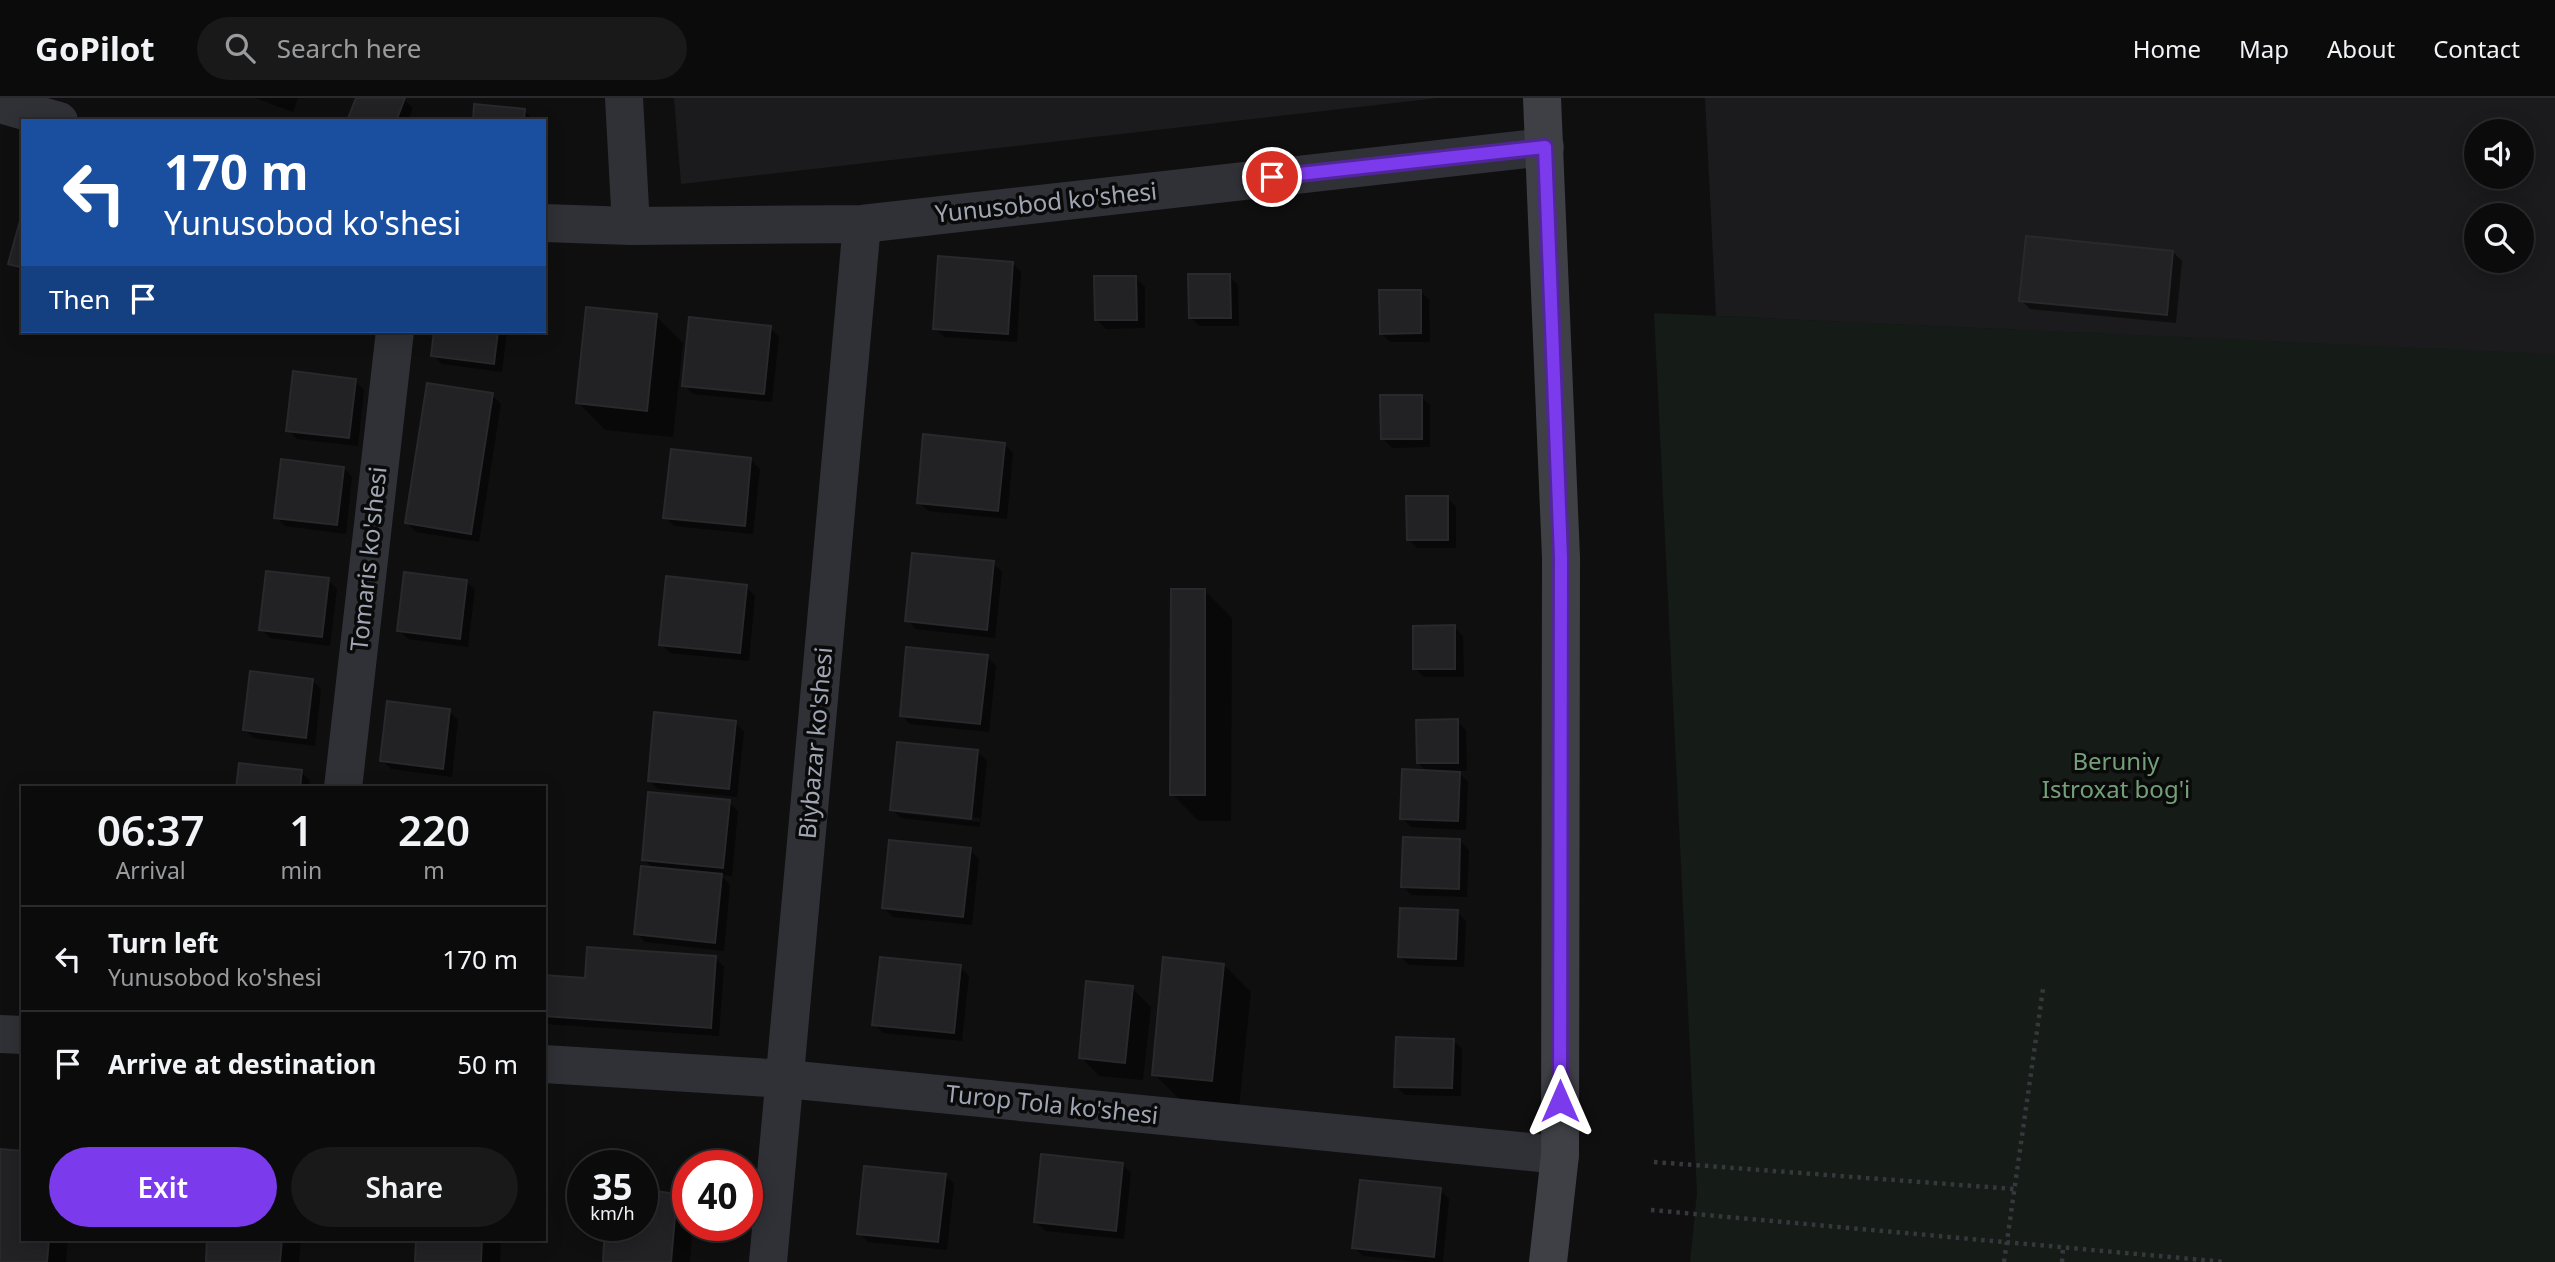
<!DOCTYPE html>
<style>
:root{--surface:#0b0b0c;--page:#19191a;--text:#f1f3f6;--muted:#9a9b9d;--line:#2b2b2d;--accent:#7c3aed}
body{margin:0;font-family:"Noto Sans",sans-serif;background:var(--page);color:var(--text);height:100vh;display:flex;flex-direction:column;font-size:26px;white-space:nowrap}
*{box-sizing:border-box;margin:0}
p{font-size:23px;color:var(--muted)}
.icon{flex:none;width:38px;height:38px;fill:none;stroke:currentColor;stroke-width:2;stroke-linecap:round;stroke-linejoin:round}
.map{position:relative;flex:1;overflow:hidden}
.details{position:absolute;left:21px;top:688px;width:525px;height:455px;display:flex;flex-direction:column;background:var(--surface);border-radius:0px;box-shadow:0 4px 18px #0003,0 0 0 2px var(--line)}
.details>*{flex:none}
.guide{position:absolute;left:21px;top:21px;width:525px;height:214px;border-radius:0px;box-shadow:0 4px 18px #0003,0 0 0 2px var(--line);background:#1a4fa0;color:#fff;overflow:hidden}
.fabs{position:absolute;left:2464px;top:21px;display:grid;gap:14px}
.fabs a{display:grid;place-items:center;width:70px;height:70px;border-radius:50%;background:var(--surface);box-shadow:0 4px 18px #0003,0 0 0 2px var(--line);font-size:35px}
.speed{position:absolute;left:567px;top:1052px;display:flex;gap:14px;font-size:35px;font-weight:700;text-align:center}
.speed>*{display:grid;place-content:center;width:91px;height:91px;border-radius:50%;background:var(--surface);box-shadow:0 4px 18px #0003,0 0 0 2px var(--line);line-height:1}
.speed small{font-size:18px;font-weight:400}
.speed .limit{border:10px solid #d22;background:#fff;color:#111}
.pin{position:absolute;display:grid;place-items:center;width:60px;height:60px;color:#fff;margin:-30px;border:4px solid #fff;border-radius:50%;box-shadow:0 2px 7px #0007}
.me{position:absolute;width:77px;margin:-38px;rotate:0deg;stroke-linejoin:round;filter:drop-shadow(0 0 5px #0008)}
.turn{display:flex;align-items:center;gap:24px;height:147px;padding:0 28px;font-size:32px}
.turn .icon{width:91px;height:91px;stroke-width:2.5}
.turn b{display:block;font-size:49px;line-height:60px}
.then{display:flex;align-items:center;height:66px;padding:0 28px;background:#0003;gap:14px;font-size:26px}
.eta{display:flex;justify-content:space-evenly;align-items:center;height:119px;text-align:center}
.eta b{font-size:42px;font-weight:600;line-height:49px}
.primary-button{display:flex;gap:14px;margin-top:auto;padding:14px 28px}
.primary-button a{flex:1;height:80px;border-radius:42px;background:var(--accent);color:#fff;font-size:28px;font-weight:600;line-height:80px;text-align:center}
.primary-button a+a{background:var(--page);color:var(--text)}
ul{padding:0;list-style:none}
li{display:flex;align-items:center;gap:21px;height:105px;padding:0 28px;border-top:2px solid var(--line)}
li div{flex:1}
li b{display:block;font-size:26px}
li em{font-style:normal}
header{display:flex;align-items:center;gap:42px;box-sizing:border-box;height:98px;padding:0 35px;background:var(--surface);border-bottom:2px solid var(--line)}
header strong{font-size:33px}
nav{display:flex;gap:38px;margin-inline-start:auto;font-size:24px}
.search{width:490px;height:63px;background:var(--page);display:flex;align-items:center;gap:18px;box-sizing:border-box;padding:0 24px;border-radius:38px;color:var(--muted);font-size:26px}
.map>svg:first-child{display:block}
.built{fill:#1b1b1d;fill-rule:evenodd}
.green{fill:#151b16}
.shadow{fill:#0007;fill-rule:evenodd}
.building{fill:#222225;stroke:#29292d;stroke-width:2}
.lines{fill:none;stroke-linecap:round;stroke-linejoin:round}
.path{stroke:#36383d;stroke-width:4.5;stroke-dasharray:3.5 5;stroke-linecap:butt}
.street{stroke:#303136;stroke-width:38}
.secondary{stroke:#3e4046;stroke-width:38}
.route-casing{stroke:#51269a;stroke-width:18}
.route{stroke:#7c3aed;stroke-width:12}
.labels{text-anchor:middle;stroke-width:7;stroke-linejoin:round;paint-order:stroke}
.street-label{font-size:24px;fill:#9fa5b2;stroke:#0a0a0b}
.park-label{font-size:24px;fill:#749f78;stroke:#0a0a0b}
</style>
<header>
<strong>GoPilot</strong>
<div class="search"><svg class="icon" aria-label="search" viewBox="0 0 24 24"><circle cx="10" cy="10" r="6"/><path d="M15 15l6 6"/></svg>Search here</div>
<nav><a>Home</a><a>Map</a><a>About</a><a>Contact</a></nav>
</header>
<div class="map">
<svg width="2555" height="1164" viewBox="0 0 2555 1164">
<rect width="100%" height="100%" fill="#0f0f10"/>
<path class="built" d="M674 0H1438L681 86Z
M1705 0H2555V257L1716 218ZM2476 33H2522V79H2476ZM2476 117H2522V163H2476Z"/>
<path class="green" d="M1654 215 2555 256V1164H1690L1697 1095Z"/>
<path class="shadow" d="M255 0H298L293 14Z
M358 0H402L413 10 408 23H349Z
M524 12 533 23H475Z
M23 119V175L10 165Z
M2173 154 2182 163 2176 225 2030 211 2021 202Z
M1013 165 1021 174 1017 244 944 239 935 230Z
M1229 178 1238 187 1239 228H1199L1191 219Z
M1136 180 1145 189V230L1106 231 1097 222Z
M1420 193 1429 202 1430 244H1390L1381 235Z
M656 218 683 245 673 339 605 332 578 304Z
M770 230 779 239 772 304 693 296 684 287Z
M338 233H372L371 237Z
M436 233H507L502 274 442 266 433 257Z
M355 283 364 292 358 348 297 341 288 332Z
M492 297 501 306 479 444 416 434 407 425Z
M1421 299 1430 307V349L1392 350 1383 341Z
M1004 346 1013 355 1007 421 928 413 919 404Z
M751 362 760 371 753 436 674 428 665 419Z
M344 370 352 379 346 436 285 428 276 419Z
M1447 400 1456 409V450H1417L1409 441Z
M993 465 1002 474 995 540 916 531 907 522Z
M328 482 337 491 330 548 270 540 261 531Z
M466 483 475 492 468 549 408 541 399 532Z
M746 489 755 498 749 563 670 555 661 546Z
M1205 493 1232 520 1231 723H1199L1172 696Z
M1454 529 1463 538 1464 579H1424L1415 570Z
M987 559 996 568 989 634 910 626 901 617Z
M312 582 321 591 315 648 253 640 245 631Z
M449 613 458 622 452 679 391 671 382 662Z
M1457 623 1466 632 1467 673H1457L1468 684 1466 732 1411 729 1402 720 1428 674 1418 665Z
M735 625 744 634 737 699 658 691 649 682Z
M978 654 987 663 980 729 901 720 892 711ZM899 711 980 720V724L899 715Z
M301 674 310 683 309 690H238Z
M729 704 738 713 732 778 721 777 730 787 724 853 645 844 636 835 653 771 644 761Z
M1460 743 1469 752 1467 799 1411 797 1403 788Z
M970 752 979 761 972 827 893 819 884 810Z
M1457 814 1466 823 1464 869 1409 867 1400 859Z
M715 860 724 869 719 938 546 926 544 924V879L586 882Z
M1224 867 1251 894 1239 1009 1181 1003 1154 976Z
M960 869 969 878 962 943 883 935 874 926Z
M1132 890 1151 909 1143 982 1099 978 1081 959Z
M1453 942 1462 951 1461 998 1405 997 1396 988Z
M0 1053 23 1141H68L66 1164H0Z
M1122 1066 1131 1075 1124 1141 1045 1133 1036 1124Z
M945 1077 954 1086 947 1152 868 1144 859 1135Z
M1440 1092 1449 1101 1443 1164H1418L1363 1158 1354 1149Z
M676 1098 688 1110V1127H693L690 1164H604L607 1127H642Z
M209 1141H301L299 1164H207Z
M418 1141H501L500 1164H417Z"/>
<path class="building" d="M356 0H405L396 23H347Z
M474 6 525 11 524 23H473Z
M23 112V170L8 166Z
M2026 138 2173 153 2167 217 2019 203Z
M938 158 1013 164 1008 236 933 231Z
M1188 176H1230L1231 220H1189Z
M1094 178H1136L1137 222H1095Z
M1379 192H1421V235L1380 236Z
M586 209 657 216 647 313 576 305Z
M689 219 771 228 764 296 682 288Z
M434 233H498L494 266 431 258Z
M293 273 356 281 349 340 286 333Z
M427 285 493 295 471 436 405 425Z
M1380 297H1422V341H1381Z
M923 336 1005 345 998 413 917 405Z
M671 351 751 360 745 428 663 420Z
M281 361 344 369 337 427 274 420Z
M1406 398H1448V442H1407Z
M912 455 994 463 987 532 905 523Z
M266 473 329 480 322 539 259 532Z
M404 474 467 482 460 541 397 533Z
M666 478 747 487 740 555 659 547Z
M1171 491H1205V697H1170Z
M1455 527V571H1413V528Z
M906 549 988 557 980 626 900 618Z
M250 573 313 581 306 640 243 632Z
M387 603 450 611 443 671 380 663Z
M654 614 736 623 729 691 648 683Z
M1458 621V665H1417L1416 622Z
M897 644 978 652 971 721 890 712Z
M239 665 302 672 300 690H236Z
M1402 671 1460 674 1458 723 1400 721Z
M648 694 730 702 723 770 642 762Z
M1403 739 1460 741 1459 791 1401 789Z
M889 742 971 750 963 819 882 810Z
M641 768 722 776 715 845 634 836Z
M1400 810 1458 812 1456 861 1398 859Z
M587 849 716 858 711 930 544 918V877L585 880Z
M880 859 961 867 954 935 872 927Z
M1163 859 1224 866 1212 983 1152 977Z
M1086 883 1133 888 1125 965 1079 960Z
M1396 939 1454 941 1452 990 1394 989Z
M0 1051 23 1053V1141H49L47 1164H0Z
M1041 1056 1123 1065 1116 1133 1034 1124Z
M864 1068 946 1076 938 1144 857 1136Z
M1360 1082 1441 1090 1434 1159 1352 1150Z
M642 1091 677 1096 671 1164H603L605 1127H642Z
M207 1141H282L280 1164H206Z
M416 1141H482L481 1164H415Z"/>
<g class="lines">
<path class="path" d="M1654 1064 2014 1091
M1651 1112 2225 1164
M2004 1164 2043 891
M2062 1164 2063 1150"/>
<path class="street" d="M624 0 631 128
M0 6 59 23
M544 125 631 128 862 126 1545 49
M343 690 395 233
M0 936 23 937
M544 966 786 981 1560 1057
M768 1164 862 126"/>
<path class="secondary" d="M1542 0 1561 460 1560 1057 1548 1164"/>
</g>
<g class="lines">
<defs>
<path id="route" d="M1272 79 1545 49 1561 460 1560 1003"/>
</defs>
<use href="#route" class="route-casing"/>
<use href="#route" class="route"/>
</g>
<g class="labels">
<g class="street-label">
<text transform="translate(1046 105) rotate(-6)" y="8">Yunusobod ko'shesi</text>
<text transform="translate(369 461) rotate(-84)" y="8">Tomaris ko'shesi</text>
<text transform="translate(816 645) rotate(-85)" y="8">Biybazar ko'shesi</text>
<text transform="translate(1052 1007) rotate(6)" y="8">Turop Tola ko'shesi</text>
</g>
<g class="park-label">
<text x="2116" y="672">Beruniy<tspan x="2116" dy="28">Istroxat bog'i</tspan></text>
</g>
</g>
</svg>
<div class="fabs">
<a><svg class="icon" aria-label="sound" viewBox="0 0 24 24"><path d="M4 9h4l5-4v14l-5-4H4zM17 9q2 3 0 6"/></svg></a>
<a><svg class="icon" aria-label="search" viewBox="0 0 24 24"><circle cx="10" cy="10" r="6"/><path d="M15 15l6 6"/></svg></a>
</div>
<div class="speed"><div>35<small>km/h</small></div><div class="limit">40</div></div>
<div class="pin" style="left:1272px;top:79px;background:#d93025"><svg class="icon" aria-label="arrive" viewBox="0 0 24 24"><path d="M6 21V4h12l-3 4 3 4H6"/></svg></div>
<svg class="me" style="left:1560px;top:1003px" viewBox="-20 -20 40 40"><path d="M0-17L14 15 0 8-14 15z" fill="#7c3aed" stroke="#fff" stroke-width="4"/></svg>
<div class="guide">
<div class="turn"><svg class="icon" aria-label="left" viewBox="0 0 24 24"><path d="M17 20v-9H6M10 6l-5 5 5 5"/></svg><div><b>170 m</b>Yunusobod ko'shesi</div></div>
<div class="then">Then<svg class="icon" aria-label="arrive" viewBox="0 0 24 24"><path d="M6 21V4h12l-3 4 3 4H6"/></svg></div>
</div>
<section class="details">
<div class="eta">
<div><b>06:37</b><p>Arrival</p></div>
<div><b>1</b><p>min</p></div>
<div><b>220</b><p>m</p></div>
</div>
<ul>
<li><svg class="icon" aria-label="left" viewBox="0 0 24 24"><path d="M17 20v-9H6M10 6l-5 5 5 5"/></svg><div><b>Turn left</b><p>Yunusobod ko'shesi</p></div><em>170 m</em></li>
<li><svg class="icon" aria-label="arrive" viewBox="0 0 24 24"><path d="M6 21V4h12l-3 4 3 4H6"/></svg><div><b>Arrive at destination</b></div><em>50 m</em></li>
</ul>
<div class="primary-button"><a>Exit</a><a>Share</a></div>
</section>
</div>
